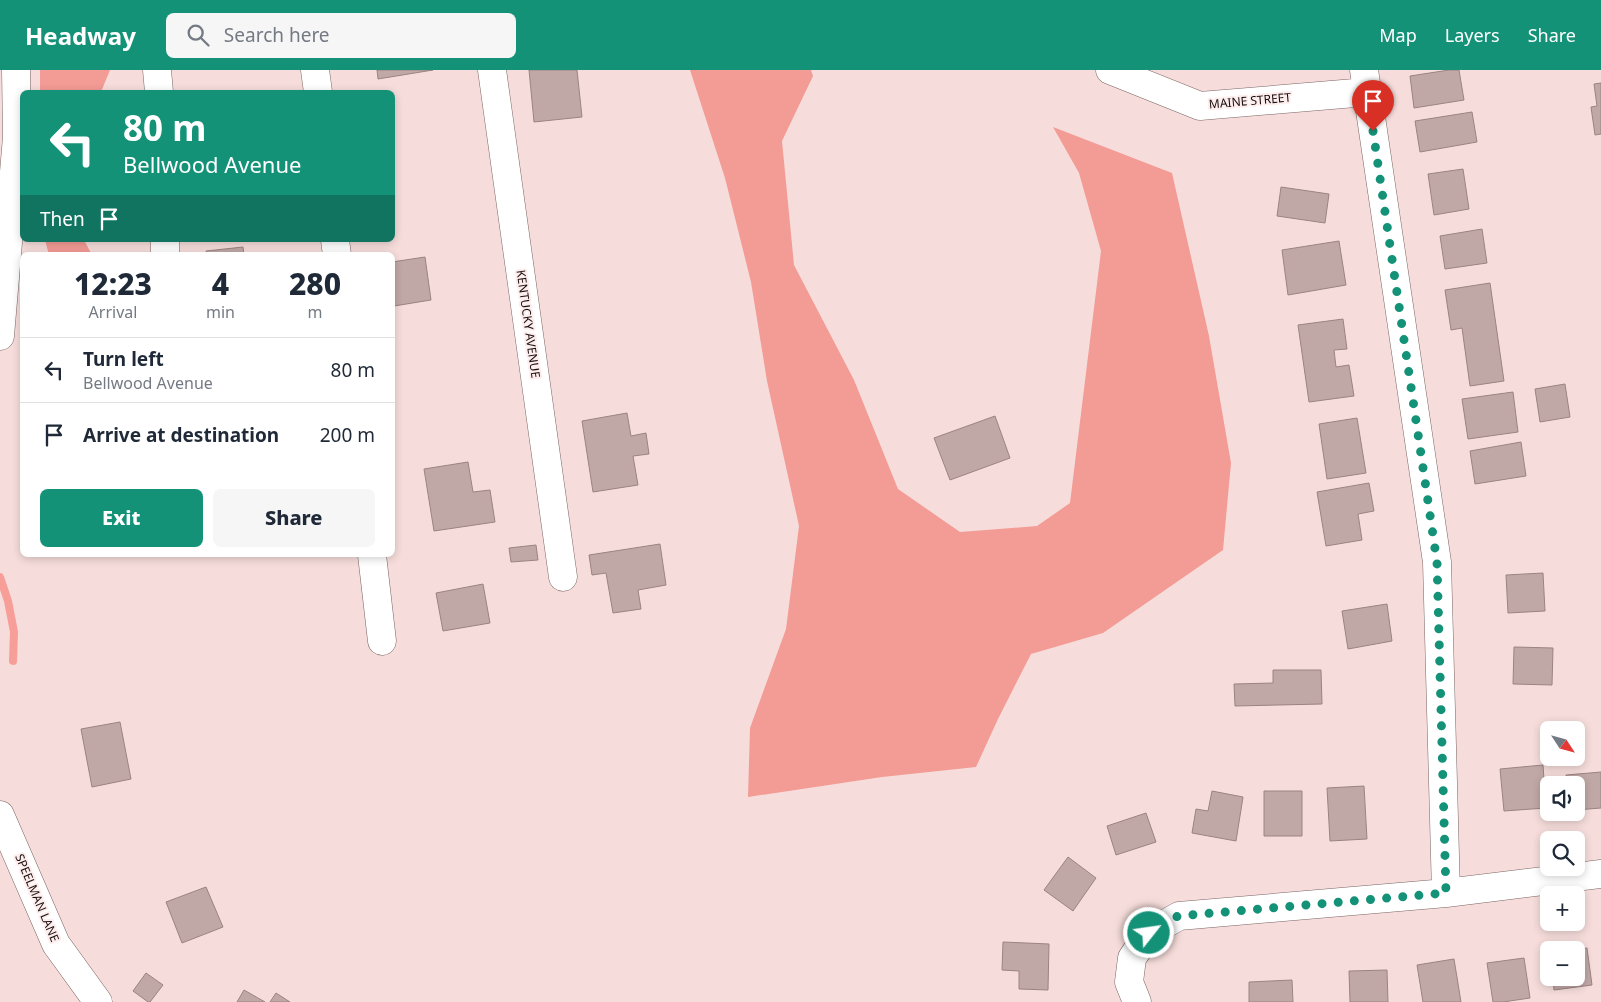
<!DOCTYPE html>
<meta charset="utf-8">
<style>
:root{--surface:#fff;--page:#f6f6f7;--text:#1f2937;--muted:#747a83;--line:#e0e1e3;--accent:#149278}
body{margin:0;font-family:"Noto Sans",sans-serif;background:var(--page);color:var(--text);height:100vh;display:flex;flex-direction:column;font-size:19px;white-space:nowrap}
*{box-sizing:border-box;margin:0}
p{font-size:16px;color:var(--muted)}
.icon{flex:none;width:28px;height:28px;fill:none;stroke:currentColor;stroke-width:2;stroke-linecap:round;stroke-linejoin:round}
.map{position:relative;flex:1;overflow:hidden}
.panel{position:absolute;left:20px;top:182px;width:375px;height:305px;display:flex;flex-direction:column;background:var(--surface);border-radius:8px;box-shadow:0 2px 8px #0003}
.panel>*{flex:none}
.banner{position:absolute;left:20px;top:20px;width:375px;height:152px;border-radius:8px;box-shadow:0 2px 8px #0003;background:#149278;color:#fff;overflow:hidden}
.needle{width:32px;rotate:126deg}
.tools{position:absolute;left:1540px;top:651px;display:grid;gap:10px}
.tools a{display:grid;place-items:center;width:45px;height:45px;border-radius:8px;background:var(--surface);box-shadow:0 2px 8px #0003;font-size:25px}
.pin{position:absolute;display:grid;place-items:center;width:42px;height:42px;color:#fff;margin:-51px -21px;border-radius:50% 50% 50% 0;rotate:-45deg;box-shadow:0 0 5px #0007}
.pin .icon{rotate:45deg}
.me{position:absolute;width:55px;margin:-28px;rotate:60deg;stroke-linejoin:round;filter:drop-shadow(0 0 4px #0008)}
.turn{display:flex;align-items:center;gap:18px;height:105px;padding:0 20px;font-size:22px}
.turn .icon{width:65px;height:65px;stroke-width:2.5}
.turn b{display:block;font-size:35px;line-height:42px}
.then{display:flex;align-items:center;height:48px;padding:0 20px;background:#0003;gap:10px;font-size:19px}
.eta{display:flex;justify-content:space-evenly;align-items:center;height:85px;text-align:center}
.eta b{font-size:30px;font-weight:800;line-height:35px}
.action{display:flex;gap:10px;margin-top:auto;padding:10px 20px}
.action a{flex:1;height:58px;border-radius:8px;background:var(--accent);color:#fff;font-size:20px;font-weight:800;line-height:58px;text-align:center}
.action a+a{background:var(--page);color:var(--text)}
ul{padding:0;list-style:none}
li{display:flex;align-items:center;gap:15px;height:65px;padding:0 20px;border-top:1px solid var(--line)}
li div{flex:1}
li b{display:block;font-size:19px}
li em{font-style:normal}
header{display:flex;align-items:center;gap:30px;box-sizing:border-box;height:70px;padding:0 25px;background:var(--accent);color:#fff}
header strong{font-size:24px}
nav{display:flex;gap:28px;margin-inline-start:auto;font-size:18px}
.search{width:350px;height:45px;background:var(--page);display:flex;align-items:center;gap:12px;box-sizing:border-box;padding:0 18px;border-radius:8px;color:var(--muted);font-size:19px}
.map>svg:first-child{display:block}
.forest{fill:#f39b95}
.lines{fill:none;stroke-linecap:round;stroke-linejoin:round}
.stream{stroke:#f79e98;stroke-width:8}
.building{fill:#c0a8a6;stroke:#9a8482}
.minor-casing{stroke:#7a6563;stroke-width:29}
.tertiary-casing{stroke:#7a6563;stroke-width:29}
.secondary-casing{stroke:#7a6563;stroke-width:29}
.minor{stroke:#fff;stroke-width:28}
.tertiary{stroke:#fff;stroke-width:28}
.secondary{stroke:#fff;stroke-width:28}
.route{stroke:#149278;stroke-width:9;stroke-dasharray:0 16.2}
.labels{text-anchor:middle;stroke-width:4;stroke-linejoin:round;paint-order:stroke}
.street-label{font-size:12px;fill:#160e0d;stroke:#fdedec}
</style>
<header>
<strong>Headway</strong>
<div class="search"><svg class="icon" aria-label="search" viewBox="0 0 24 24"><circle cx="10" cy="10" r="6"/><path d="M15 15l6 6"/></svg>Search here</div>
<nav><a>Map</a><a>Layers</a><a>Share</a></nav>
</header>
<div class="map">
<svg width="1601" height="932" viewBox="0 0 1601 932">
<rect width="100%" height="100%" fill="#f6dddb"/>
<path class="forest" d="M40 0H110L101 22H40Z
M690 0H811L813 6 782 71 794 195 854 310 898 419 960 462 1037 456 1070 433 1101 181 1079 103 1053 57 1172 103 1209 266 1231 393 1223 480 1103 563 1031 584 998 649 976 697 882 707 748 727 750 658 786 559 799 456 767 311 751 212 725 108Z
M45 170H84L92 185H49Z"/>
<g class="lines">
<path class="stream" d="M0 507 8 531 14 562 13 591"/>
</g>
<path class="building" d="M377 0H433L378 9Z
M529 0H577L582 47 534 52Z
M1449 0H1459L1464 30 1414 38 1410 6Z
M1601 13V64L1595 65 1591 37 1597 36 1594 14Z
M1472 42 1477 72 1420 82 1415 51Z
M1463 99 1469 139 1434 145 1428 104Z
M1281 117 1329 124 1325 153 1277 146Z
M1482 159 1487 193 1445 199 1440 166Z
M1339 171 1346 215 1288 225 1282 180Z
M243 177 244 185H207L206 181Z
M425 187 431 230 394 236 392 192Z
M1490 213 1504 311 1470 316 1462 258 1451 260 1445 220Z
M1343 249 1347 279 1334 280 1336 297 1349 295 1354 326 1309 332 1298 255Z
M1565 314 1570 347 1540 352 1535 319Z
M1513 322 1518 362 1468 369 1462 329Z
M627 343 631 366 646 363 649 384 633 386 638 415 593 422 582 351Z
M995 346 1010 388 950 410 934 368Z
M1357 348 1366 403 1327 409 1319 354Z
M1521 372 1526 406 1475 414 1470 381Z
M468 392 473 422 490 420 495 452 434 461 424 399Z
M1369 413 1374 441 1358 444 1362 470 1326 476 1317 422Z
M660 474 666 515 638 520 641 539 613 543 606 503 592 505 589 485Z
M536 475 538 490 511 492 509 478Z
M1543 503 1545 541 1508 543 1506 505Z
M483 514 490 553 443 561 436 523Z
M1387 534 1392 571 1348 579 1342 541Z
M1514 577 1553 578 1552 615 1513 614Z
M1273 600H1321L1322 634 1235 636 1234 614 1273 613Z
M120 652 131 709 92 717 81 659Z
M1543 695 1546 738 1504 741 1500 699Z
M1601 702V738L1576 740V715H1567L1566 705Z
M1364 716 1367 769 1330 771 1327 718Z
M1212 721 1243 727 1236 771 1192 763 1196 739 1208 741Z
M1264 721H1302V766H1264Z
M1146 743 1156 772 1116 785 1107 756Z
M1068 787 1096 808 1073 841 1044 820Z
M206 817 223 857 182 873 166 832Z
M1003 872 1049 874 1048 920 1019 919V901L1002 900Z
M1587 878 1592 915 1554 920 1553 908H1576V880H1568Z
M1524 888 1530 928 1503 932H1493L1487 893Z
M1454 889 1461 932H1423L1417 895Z
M1387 900 1388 932H1350L1349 901Z
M146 903 163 915 150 932H148L133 921Z
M1292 910 1293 932H1249V912Z
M244 920 265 932H237Z
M276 923 290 932H270Z"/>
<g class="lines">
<defs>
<path id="minor" d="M157 0 159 22
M315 0 318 22
M492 0 563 507
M1110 0 1200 36 1367 22
M1364 0 1437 492 1446 823
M335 170 337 185
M165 185V170
M372 485 382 571
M1137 932 1129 912 1132 888 1149 863 1179 846 1446 823 1601 804"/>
<path id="tertiary" d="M0 745 56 874 98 932"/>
<path id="secondary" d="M0 266 17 67 16 0"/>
</defs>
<use href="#minor" class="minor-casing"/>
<use href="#tertiary" class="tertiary-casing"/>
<use href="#secondary" class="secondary-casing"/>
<use href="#minor" class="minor"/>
<use href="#tertiary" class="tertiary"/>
<use href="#secondary" class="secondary"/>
</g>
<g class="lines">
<path class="route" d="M1149 863 1178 846 1446 823 1437 492 1373 61"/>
</g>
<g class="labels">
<g class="street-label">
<text transform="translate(1250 31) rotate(-5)" y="4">MAINE STREET</text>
<text transform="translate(528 254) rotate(82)" y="4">KENTUCKY AVENUE</text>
<text transform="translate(37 828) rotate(67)" y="4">SPEELMAN LANE</text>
</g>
</g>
</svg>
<div class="tools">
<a><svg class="needle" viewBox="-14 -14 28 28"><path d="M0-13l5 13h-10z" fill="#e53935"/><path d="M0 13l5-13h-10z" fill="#747a83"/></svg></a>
<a><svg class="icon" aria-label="sound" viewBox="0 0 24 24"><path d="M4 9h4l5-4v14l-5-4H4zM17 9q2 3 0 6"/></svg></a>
<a><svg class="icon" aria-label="search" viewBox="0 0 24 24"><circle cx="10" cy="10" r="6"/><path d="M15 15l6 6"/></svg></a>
<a>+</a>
<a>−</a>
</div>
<div class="pin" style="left:1373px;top:61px;background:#d93025"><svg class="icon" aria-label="arrive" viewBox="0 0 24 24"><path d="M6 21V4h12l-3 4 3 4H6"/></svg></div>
<svg class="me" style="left:1149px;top:863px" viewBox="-20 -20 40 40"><circle r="17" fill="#149278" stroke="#fff" stroke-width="3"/><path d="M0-11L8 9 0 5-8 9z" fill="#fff"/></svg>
<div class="banner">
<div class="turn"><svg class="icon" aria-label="left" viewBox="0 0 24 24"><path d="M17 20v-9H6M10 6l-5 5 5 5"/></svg><div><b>80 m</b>Bellwood Avenue</div></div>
<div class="then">Then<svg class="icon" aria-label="arrive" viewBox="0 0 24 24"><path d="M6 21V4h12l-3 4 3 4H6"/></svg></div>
</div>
<section class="panel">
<div class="eta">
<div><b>12:23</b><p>Arrival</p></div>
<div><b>4</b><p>min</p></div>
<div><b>280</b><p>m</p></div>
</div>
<ul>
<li><svg class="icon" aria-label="left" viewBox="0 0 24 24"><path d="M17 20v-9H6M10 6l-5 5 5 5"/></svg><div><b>Turn left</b><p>Bellwood Avenue</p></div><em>80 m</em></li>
<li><svg class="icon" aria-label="arrive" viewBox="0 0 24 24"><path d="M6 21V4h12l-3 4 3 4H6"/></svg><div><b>Arrive at destination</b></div><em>200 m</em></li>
</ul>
<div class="action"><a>Exit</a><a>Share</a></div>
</section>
</div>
